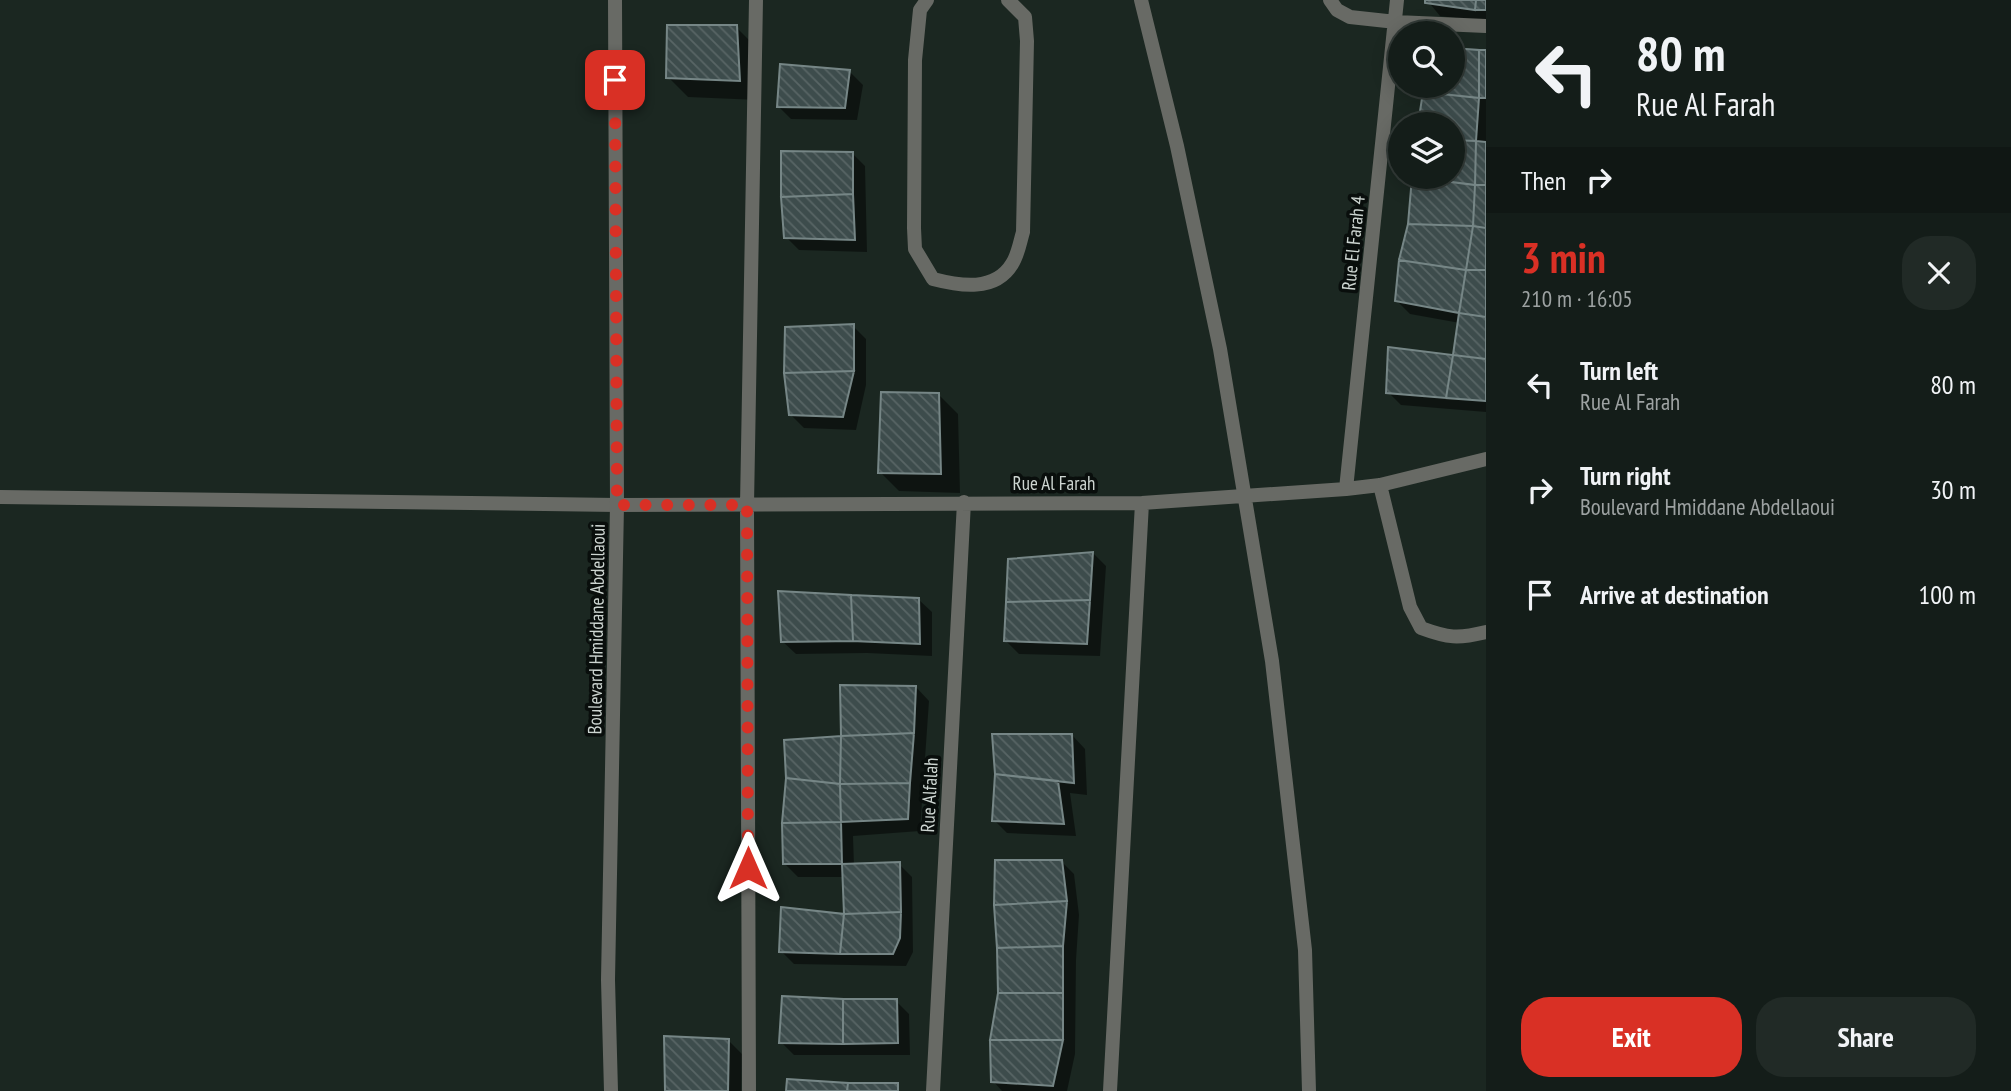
<!DOCTYPE html>
<meta charset="utf-8">
<style>
:root{--surface:#141d19;--page:#212a26;--text:#f1f3f6;--muted:#9da2a2;--line:#333b38;--accent:#d93025}
body{margin:0;font-family:"PT Sans Narrow",sans-serif;background:var(--page);color:var(--text);height:100vh;display:flex;flex-direction:column;font-size:26px;white-space:nowrap}
*{box-sizing:border-box;margin:0}
p{font-size:23px;color:var(--muted)}
.icon{flex:none;width:38px;height:38px;fill:none;stroke:currentColor;stroke-width:2;stroke-linecap:round;stroke-linejoin:round}
.map{position:relative;flex:1;overflow:hidden}
.panel{display:flex;flex-direction:column;background:var(--surface);width:525px}
.panel>*{flex:none}
.top-card{background:#141d19;color:var(--text);overflow:hidden}
.tools{position:absolute;left:1388px;top:21px;display:grid;gap:14px}
.tools a{display:grid;place-items:center;width:77px;height:77px;border-radius:50%;background:var(--surface);box-shadow:0 4px 18px #0003,0 0 0 2px var(--line);font-size:35px}
.pin{position:absolute;display:grid;place-items:center;width:60px;height:60px;color:#fff;margin:-30px;border-radius:14px;box-shadow:0 4px 10px #0006}
.me{position:absolute;width:77px;margin:-38px;rotate:0deg;stroke-linejoin:round;filter:drop-shadow(0 0 5px #0008)}
.turn{display:flex;align-items:center;gap:24px;height:147px;padding:0 35px;font-size:32px}
.turn .icon{width:91px;height:91px;stroke-width:2.5}
.turn b{display:block;font-size:49px;line-height:60px}
.then{display:flex;align-items:center;height:66px;padding:0 35px;background:#0003;gap:14px;font-size:26px}
.round{display:grid;place-items:center;flex:none;width:74px;height:74px;border-radius:28px;background:var(--page)}
.head{display:flex;align-items:center;justify-content:space-between;height:119px;padding:0 35px}
h1{font-size:42px;font-weight:700;line-height:52px;color:var(--accent)}
.cta{display:flex;gap:14px;margin-top:auto;padding:14px 35px}
.cta a{flex:1;height:80px;border-radius:28px;background:var(--accent);color:#fff;font-size:28px;font-weight:700;line-height:80px;text-align:center}
.cta a+a{background:var(--page);color:var(--text)}
ul{padding:0;list-style:none}
li{display:flex;align-items:center;gap:21px;height:105px;padding:0 35px}
li div{flex:1}
li b{display:block;font-size:26px}
li em{font-style:normal}
main{display:flex;flex:1;min-height:0}
.map>svg:first-child{display:block}
.shadow{fill:#0007}
.building{fill:url(#building-back-hatch);stroke:#768686;stroke-width:2}
.lines{fill:none;stroke-linecap:round;stroke-linejoin:round}
.minor{stroke:#686a65;stroke-width:14}
.tertiary{stroke:#686a65;stroke-width:14}
.route{stroke:#d93025;stroke-width:12;stroke-dasharray:0 21.6}
.labels{text-anchor:middle;stroke-width:7;stroke-linejoin:round;paint-order:stroke}
.street-label{font-size:19px;fill:#cdd5d1;stroke:#090e0c}
</style>
<main>
<div class="map">
<svg width="1486" height="1091" viewBox="0 0 1486 1091">
<defs>
<pattern id="building-back-hatch" width="6" height="6" patternUnits="userSpaceOnUse" patternTransform="scale(1.75)"><rect width="6" height="6" fill="#3d4c4c"/><path d="M-1 5l2 2M0 0l6 6M5-1l2 2" fill="none" stroke="#586565"/></pattern>
</defs>
<rect width="100%" height="100%" fill="#1b2721"/>
<path class="shadow" d="M1427 0H1486V22L1440 16Z
M736 27 756 47 758 100 688 97 668 77Z
M1486 53V412L1401 405 1388 392 1454 357 1460 323 1410 314 1397 301 1415 177H1452V124H1421L1425 86H1452Z
M850 72 863 85 857 120 791 119 778 106Z
M852 153 865 166 867 252 799 250 786 237Z
M853 326 866 339V385L856 430 804 428 790 414Z
M939 395 958 414 960 493 899 491 880 472Z
M1093 553 1106 566 1100 656 1019 654 1006 641Z
M918 599 932 612V656L867 653 796 654 782 641Z
M916 687 929 701 920 831 853 836 854 866 899 864 912 877 913 952 906 966 794 964 781 951 846 915 844 877H798L785 864 842 738Z
M1072 735 1085 749 1087 795 1070 793 1076 836 1007 833 994 820 996 774Z
M1061 861 1074 874 1079 915 1076 960 1075 1054 1067 1091H1002L993 1081Z
M896 1001 909 1014 910 1055H794L781 1042Z
M729 1041 742 1054 741 1091H667Z"/>
<path class="building" d="M1425 0H1476L1475 10 1425 3Z
M1476 0H1486V10H1475Z
M667 25H737L740 81 666 78Z
M1452 48 1479 50V98L1423 92V86H1452Z
M1479 50H1486V98H1479Z
M780 64 850 70 845 108 777 107Z
M1423 92 1479 98 1476 141 1452 140V124H1418Z
M1452 140 1476 141 1475 185 1412 177H1452Z
M1476 141 1486 142V185H1475Z
M781 151 853 152V194L781 197Z
M1412 177 1475 185 1473 226 1408 224Z
M1475 185H1486V228L1473 226Z
M853 194 855 240 784 238 781 197Z
M1408 224 1473 226 1466 270 1399 260Z
M1473 226 1486 228V270H1466Z
M1399 260 1466 270 1459 313 1395 301Z
M1466 270H1486V317L1459 313Z
M1459 313 1486 317V359L1453 355Z
M854 324V371L784 373 785 327Z
M1388 347 1453 355 1446 398 1386 393Z
M1453 355 1486 359V401L1446 398Z
M854 371 843 417 789 415 784 373Z
M881 392 939 393 941 474 878 473Z
M1093 552 1090 600 1006 602 1008 559Z
M778 591 851 595 853 641 781 642Z
M851 595 919 598 920 644 853 641Z
M1090 600 1087 644 1004 641 1006 602Z
M840 685 916 686 914 733 841 736Z
M914 733 910 783 840 784 841 736Z
M992 734H1072L1074 783 995 774Z
M841 736 840 784 786 778 784 740Z
M995 774 1058 781 1064 824 992 821Z
M786 778 840 784 841 822 782 823Z
M910 783 908 819 841 822 840 784Z
M841 822 842 864H783L782 823Z
M995 860H1062L1067 901 994 905Z
M900 862 901 912 844 914 842 864Z
M1067 901 1063 946 997 948 994 905Z
M781 907 844 914 840 954 779 952Z
M901 912 900 938 893 954H840L844 914Z
M1063 946V993H998L997 948Z
M998 993H1063V1040H990Z
M782 996 843 999V1044L779 1043Z
M843 999H897L898 1043 843 1044Z
M664 1036 729 1039 728 1091H665Z
M990 1040H1063L1053 1086 991 1082Z
M787 1079 848 1083 847 1091H786Z
M848 1083H898V1091H847Z"/>
<g class="lines">
<path class="minor" d="M927 0 920 10 915 60 914 228 915 249 933 279C960 286 995 292 1012 264 1018 255 1020 242 1023 232L1027 41 1025 17 1008 0
M1141 0 1177 146 1220 349 1272 661 1305 950 1309 1091
M1330 0 1337 10 1350 17 1396 22 1486 26
M1380 485 1410 607 1421 628C1448 638 1458 639 1486 632
M1346 489 1397 0
M0 497 617 505 1142 503 1346 489 1380 485 1486 459
M749 1091 747 505 756 0
M933 1091 964 502
M1110 1091 1142 503"/>
<path class="tertiary" d="M611 1091 608 980 617 505 615 0"/>
</g>
<g class="lines">
<path class="route" d="M615 80 617 505H747L748 868"/>
</g>
<g class="labels">
<g class="street-label">
<text transform="translate(1353 243) rotate(-84)" y="7">Rue El Farah 4</text>
<text x="1054" y="490">Rue Al Farah</text>
<text transform="translate(596 629) rotate(-89)" y="7">Boulevard Hmiddane Abdellaoui</text>
<text transform="translate(929 795) rotate(-87)" y="7">Rue Alfalah</text>
</g>
</g>
</svg>
<div class="tools">
<a><svg class="icon" aria-label="search" viewBox="0 0 24 24"><circle cx="10" cy="10" r="6"/><path d="M15 15l6 6"/></svg></a>
<a><svg class="icon" aria-label="layers" viewBox="0 0 24 24"><path d="M12 4l9 5-9 5-9-5zM3 14l9 5 9-5"/></svg></a>
</div>
<div class="pin" style="left:615px;top:80px;background:#d93025"><svg class="icon" aria-label="arrive" viewBox="0 0 24 24"><path d="M6 21V4h12l-3 4 3 4H6"/></svg></div>
<svg class="me" style="left:748px;top:868px" viewBox="-20 -20 40 40"><path d="M0-17L14 15 0 8-14 15z" fill="#d93025" stroke="#fff" stroke-width="4"/></svg>
</div>
<section class="panel">
<div class="top-card">
<div class="turn"><svg class="icon" aria-label="left" viewBox="0 0 24 24"><path d="M17 20v-9H6M10 6l-5 5 5 5"/></svg><div><b>80 m</b>Rue Al Farah</div></div>
<div class="then">Then<svg class="icon" aria-label="right" viewBox="0 0 24 24"><path d="M7 20v-9h11M14 6l5 5-5 5"/></svg></div>
</div>
<div class="head"><div><h1>3 min</h1><p>210 m · 16:05</p></div><a class="round"><svg class="icon" aria-label="close" viewBox="0 0 24 24"><path d="M6 6l12 12M18 6L6 18"/></svg></a></div>
<ul>
<li><svg class="icon" aria-label="left" viewBox="0 0 24 24"><path d="M17 20v-9H6M10 6l-5 5 5 5"/></svg><div><b>Turn left</b><p>Rue Al Farah</p></div><em>80 m</em></li>
<li><svg class="icon" aria-label="right" viewBox="0 0 24 24"><path d="M7 20v-9h11M14 6l5 5-5 5"/></svg><div><b>Turn right</b><p>Boulevard Hmiddane Abdellaoui</p></div><em>30 m</em></li>
<li><svg class="icon" aria-label="arrive" viewBox="0 0 24 24"><path d="M6 21V4h12l-3 4 3 4H6"/></svg><div><b>Arrive at destination</b></div><em>100 m</em></li>
</ul>
<div class="cta"><a>Exit</a><a>Share</a></div>
</section>
</main>
